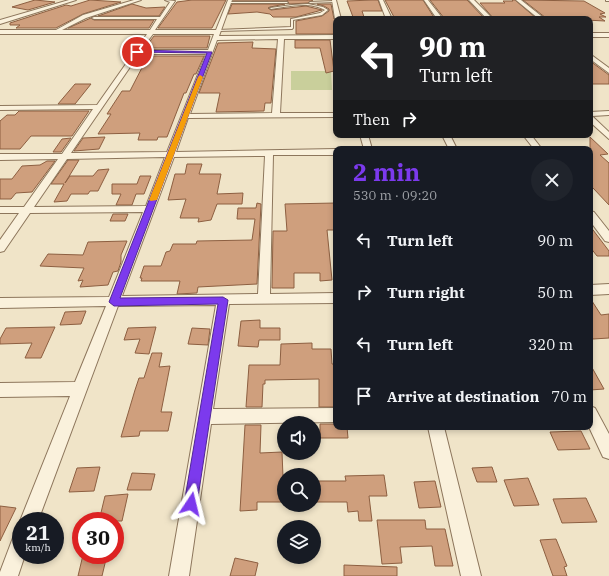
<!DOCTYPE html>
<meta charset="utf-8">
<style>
:root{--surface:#171b24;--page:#20242c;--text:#f1f3f6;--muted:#9ea1a6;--accent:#7c3aed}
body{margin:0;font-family:"IBM Plex Serif",serif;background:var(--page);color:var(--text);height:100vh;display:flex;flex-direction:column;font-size:15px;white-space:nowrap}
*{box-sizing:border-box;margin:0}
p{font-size:13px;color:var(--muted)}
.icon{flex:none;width:22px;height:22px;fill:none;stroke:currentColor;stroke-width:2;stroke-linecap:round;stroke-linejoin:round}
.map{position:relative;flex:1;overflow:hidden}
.details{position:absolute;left:333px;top:146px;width:260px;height:284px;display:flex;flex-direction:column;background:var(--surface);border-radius:8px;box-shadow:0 2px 6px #0003}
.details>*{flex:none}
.top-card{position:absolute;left:333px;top:16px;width:260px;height:122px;border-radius:8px;box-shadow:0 2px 6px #0003;background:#202124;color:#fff;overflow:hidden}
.controls{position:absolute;left:277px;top:416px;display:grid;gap:8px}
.controls a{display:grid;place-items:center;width:44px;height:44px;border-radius:50%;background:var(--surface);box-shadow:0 2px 6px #0003;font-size:20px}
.speed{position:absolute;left:12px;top:512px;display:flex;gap:8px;font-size:20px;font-weight:700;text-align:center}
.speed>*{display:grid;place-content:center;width:52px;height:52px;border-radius:50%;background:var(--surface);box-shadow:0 2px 6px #0003;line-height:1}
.speed small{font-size:10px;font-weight:400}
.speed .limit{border:6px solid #d22;background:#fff;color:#111}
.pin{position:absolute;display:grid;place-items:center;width:34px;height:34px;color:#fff;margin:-17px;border:2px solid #fff;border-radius:50%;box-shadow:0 1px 4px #0007}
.me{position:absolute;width:44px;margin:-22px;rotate:10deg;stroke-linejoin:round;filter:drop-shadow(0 0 3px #0008)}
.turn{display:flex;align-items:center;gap:14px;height:84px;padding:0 20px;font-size:18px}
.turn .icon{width:52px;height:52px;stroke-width:2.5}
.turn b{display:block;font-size:28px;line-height:34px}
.then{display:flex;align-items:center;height:38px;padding:0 20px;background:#0003;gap:8px;font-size:15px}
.round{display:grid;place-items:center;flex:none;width:42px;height:42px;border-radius:21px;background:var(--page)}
.head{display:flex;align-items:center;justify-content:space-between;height:68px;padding:0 20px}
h1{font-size:24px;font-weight:700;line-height:30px;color:var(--accent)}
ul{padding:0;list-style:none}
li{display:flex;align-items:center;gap:12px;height:52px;padding:0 20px}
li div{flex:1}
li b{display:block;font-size:15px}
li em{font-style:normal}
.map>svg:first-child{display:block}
.green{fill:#c9cf9b}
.building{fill:#cf9f7d;stroke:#8d5f41}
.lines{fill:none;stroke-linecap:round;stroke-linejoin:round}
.lane-casing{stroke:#8d765c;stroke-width:2}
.street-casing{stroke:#8d765c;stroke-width:2}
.lane{fill:#faf1dc;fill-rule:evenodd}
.street{fill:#faf1dc;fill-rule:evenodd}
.route{fill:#7c3aed;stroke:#51269a}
.slow{fill:#f59e0b}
</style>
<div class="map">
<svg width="609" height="576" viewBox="0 0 609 576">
<rect width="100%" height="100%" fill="#f0e4c8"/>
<path class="green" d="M291 71H331L332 90H291Z"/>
<path class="building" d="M35 0 55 2 28 10 12 7Z
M90 0 121 2 83 14 56 28H16L20 25H10V23L66 5 71 6Z
M192 0H226L212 28H158L177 2Z
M233 0H313L308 3 289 4 287 0Z
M372 0H378L382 11H362L364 17H353L347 1Z
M385 0H423L435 19H395Z
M430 0H467L485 19H472L470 17 444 18Z
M512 0H515L536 18 494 19 480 3H505L503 1H513Z
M523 0 584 1 605 13 600 14 606 17H599L605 21 546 18Z
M132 4 146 8 165 7 159 16H98Z
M232 4H285L270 7 268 8 271 10 306 6 322 10 296 17H273L270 14 257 12 228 14Z
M317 4H331L334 19 336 20V34H296V21L322 16 329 11V9L324 6Z
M91 18 94 20H154L149 28H68Z
M154 36H210L207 48H145Z
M295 40H330L334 71 326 73 320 48H295Z
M253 42 252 48 276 49 271 103H265L264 111 216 112 220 93H199L218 43Z
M148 56H204L196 74H194L186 93H184L167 137H158L157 140H138L140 133 98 134 111 114H107L122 91H130Z
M590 61 609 75V84H590Z
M75 84H91L75 104H58Z
M19 111H89L72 136H31L20 149H0V121L7 115H15Z
M105 137 99 149 74 151 83 138Z
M590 137 608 154 600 155 609 163V205L593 188H590Z
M71 138 61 152H53L62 139Z
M68 160H79L65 183 70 176H93L98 170 109 169 98 191H90L88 194H71L67 201 54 202 64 184H51Z
M47 161H55L32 192 16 193 11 199H0V179H12L22 166 40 165Z
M187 164H202L199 174H221L217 194 243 193 242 204H217L211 220 198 222 199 218H180L186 199 168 200 175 174H185Z
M140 176H151L144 194H136L132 205H116L121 194H112V184H137Z
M257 203 261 204 257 284 198 287 197 293 177 294 180 281H141L142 278H140L144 266H161L166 252 170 251 173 244H196L197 241 252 240 255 219H237L238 208H256Z
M336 203V230H327L332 280 320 281V273H294V288H272L273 231H287L285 204Z
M113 214H128L125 221H110Z
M590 226 609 251V256H597L590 247Z
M127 241 121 255V262L118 271 113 272 108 285 80 287 83 280 78 281 84 268 40 266 48 254 83 255 88 242Z
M590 298 601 315 609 314V338L593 339 590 335Z
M86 311 81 324 60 325 65 312Z
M260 320V328H280V340H259L258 347 238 346 241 321Z
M55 327 41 358H25L32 343 0 344V339L6 328Z
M156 327 149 354 135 353 140 339 124 340 128 328Z
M192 328 210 329 208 345 188 344Z
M312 343V349H331L332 364H336V407H319V379L265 380V384H263L262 407H246L249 365H280L281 344Z
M152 353H162L159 367 170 366 161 412H172L168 431H140L139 436 121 437 135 390 139 378H144Z
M590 364 604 389 590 390Z
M320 424H336V427H347L348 438H320Z
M245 425H261L260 453 282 452 284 502H257V510L240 511Z
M581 431 590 449 558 450 550 432Z
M100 467 94 491 69 492 77 468Z
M492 467 497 482H477L472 468Z
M132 473 155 474 151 490H127Z
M384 475 387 496H369L372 521H359L358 511 348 512 347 502H314V481H346L345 476Z
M528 478 539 505 514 506 504 480Z
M435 481 441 507 419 508 414 482Z
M128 494 122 521H99L105 496Z
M586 498 597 522 562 523 553 499Z
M0 506 16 508 0 541Z
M377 520H425L426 529H445L453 566H435L432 546 400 547 402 563 382 564Z
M556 539 567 566 564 567 567 576H553L540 540Z
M83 555H107L102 576H78Z
M235 558 258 563 255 576H230Z
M344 565 397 567V576H344Z"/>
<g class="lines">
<defs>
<path id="lane" d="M334 1 335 2 309 3 310 2Z
M229 2H287L288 3H228Z
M308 4 323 7 328 10 322 15 293 20V28L292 29 218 31 217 30 291 27V19L320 13 325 10C310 1 288 6 271 9L270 8 292 5Z"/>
<path id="street" d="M69 0H76L0 24V20Z
M134 0H141L86 18 62 30H150L157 19H94L92 18 94 17H160L170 2 165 0 175 1 155 30H216L228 0H232L219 36 336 35V39H284L280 113H336V117L188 118 176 152 336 149V155H273L270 294 336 293V303L229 304 213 409 336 408V422L211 424 189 576H169L216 305 118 306 38 521H21V523L20 521 70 396 0 397V383L75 382 106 306 0 308V298L109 297 143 212 30 213 4 251 0 252V240L19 213H0V207H24L58 159 0 160V154H62L93 109 0 110V106L97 105 147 34H0V30H56L83 15ZM153 34H214L208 50H141ZM278 39 272 113 190 114 217 40ZM139 54H206L167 152 71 153ZM265 156 258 294 122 296 174 157ZM165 157 146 206 34 207 67 159Z
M332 0H336L341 19H335Z
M379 0H383L392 19H386Z
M424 0H428L443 19H437Z
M469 0H474L493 19H487Z
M516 0H521L545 19H539Z
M606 0H609V1H606Z
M590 33H609V37H590Z
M590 54 609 68V73L590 59Z
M609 111V115L592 116 609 132V139L590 122V112Z
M360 135H368L372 149H364Z
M442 135H450L457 149H449Z
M523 135H531L542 149H534Z
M590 211 594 212 609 231V242L605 241 590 221Z
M609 284V294L590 295V285Z
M590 406 595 408 609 434V459L603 457 589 427Z
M428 427H444L481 576H461Z
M21 533V555H25L18 576H0V572L14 535Z"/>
</defs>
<use href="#lane" class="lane-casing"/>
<use href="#street" class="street-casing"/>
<use href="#lane" class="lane"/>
<use href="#street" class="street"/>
</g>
<path class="route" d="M137 50 212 52 120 298 223 297 228 300 197 504 196 508 191 510 186 508 184 504 218 304 114 306 109 302 207 53 135 52Z"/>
<path class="slow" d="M200 75 203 77 157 200 151 201 149 200 198 77Z"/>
</svg>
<div class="controls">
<a><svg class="icon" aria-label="sound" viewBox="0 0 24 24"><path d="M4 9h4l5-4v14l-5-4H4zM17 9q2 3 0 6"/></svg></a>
<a><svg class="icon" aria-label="search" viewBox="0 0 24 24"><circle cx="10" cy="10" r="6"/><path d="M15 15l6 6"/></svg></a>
<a><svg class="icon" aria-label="layers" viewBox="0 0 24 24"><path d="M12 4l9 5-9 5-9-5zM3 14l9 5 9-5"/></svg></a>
</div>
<div class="speed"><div>21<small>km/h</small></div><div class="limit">30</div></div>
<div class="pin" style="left:137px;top:52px;background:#d93025"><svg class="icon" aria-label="arrive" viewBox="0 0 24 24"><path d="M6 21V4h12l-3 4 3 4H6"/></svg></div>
<svg class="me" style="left:191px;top:504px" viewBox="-20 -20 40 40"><path d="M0-17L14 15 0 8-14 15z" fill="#7c3aed" stroke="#fff" stroke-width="4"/></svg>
<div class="top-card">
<div class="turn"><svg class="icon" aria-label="left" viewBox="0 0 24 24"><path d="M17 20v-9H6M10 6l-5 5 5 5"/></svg><div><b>90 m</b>Turn left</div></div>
<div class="then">Then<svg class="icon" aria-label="right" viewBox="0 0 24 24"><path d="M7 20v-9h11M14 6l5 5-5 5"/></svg></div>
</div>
<section class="details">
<div class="head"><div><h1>2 min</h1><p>530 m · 09:20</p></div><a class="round"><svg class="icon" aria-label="close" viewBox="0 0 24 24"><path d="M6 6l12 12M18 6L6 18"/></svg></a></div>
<ul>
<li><svg class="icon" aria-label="left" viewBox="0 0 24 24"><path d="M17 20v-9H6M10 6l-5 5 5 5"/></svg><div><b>Turn left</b></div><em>90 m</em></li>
<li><svg class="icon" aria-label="right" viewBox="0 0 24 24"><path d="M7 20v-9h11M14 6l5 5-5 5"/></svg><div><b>Turn right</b></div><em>50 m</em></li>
<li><svg class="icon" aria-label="left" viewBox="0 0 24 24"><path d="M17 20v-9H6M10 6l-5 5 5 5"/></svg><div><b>Turn left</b></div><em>320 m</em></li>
<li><svg class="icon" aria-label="arrive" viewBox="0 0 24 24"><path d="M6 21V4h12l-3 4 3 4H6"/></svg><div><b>Arrive at destination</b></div><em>70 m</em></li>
</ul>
</section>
</div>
